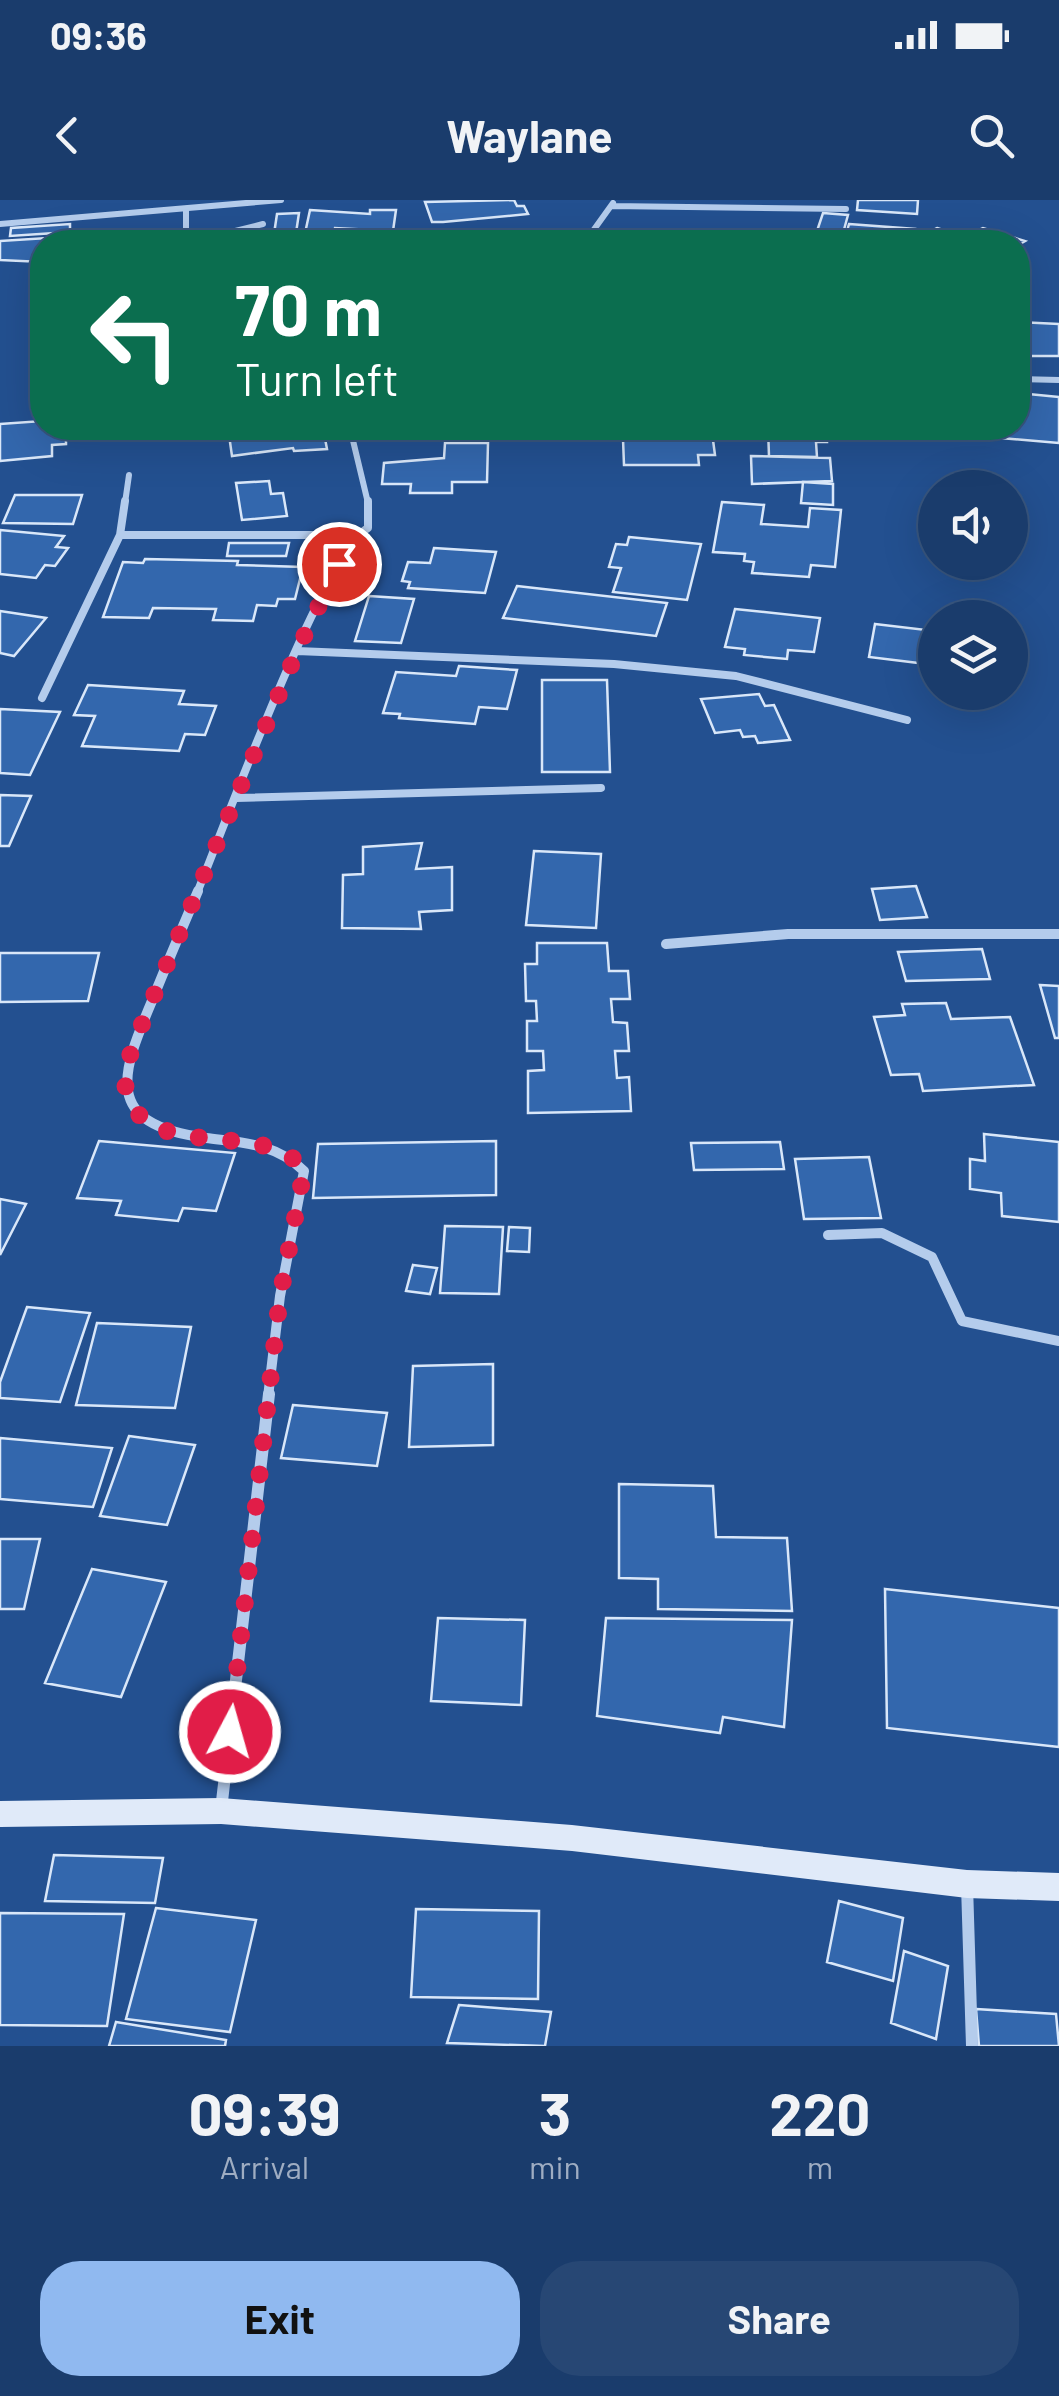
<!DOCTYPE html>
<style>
:root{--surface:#1a3c6c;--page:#274774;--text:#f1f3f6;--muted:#9fadc2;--line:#38567f;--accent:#90b9f0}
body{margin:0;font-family:Barlow,sans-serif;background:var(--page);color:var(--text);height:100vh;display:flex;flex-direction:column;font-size:38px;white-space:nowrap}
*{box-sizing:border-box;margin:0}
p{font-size:32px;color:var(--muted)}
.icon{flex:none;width:55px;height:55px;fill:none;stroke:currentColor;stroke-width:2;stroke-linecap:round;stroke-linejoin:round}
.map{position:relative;height:1846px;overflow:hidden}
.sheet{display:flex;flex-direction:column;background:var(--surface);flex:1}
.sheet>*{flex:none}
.hud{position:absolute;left:30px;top:30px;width:1000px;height:210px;border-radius:40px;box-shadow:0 10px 40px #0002,0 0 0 2px var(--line);background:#0b6e4f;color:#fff;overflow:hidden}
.fabs{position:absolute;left:918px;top:270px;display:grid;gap:20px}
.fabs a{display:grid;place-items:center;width:110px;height:110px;border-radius:50%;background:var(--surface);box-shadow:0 10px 40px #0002,0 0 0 2px var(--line);font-size:50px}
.pin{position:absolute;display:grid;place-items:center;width:85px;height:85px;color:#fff;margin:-42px;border:5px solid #fff;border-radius:50%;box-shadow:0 2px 10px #0007}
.me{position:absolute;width:110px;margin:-55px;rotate:6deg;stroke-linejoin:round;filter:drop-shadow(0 0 8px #0008)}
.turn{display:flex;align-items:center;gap:35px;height:210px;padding:0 40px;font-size:45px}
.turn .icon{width:130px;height:130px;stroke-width:2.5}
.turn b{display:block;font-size:70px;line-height:85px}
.eta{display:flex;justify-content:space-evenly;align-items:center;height:170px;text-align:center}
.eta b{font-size:60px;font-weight:700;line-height:70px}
.primary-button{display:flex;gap:20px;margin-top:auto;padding:20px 40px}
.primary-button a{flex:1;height:115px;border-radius:40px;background:var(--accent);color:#111;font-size:40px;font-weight:700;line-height:115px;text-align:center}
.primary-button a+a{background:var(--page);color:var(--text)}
.status{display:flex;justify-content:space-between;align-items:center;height:70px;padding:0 50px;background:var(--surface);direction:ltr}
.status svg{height:28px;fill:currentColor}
header{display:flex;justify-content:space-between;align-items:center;height:130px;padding:0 40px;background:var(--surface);font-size:45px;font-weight:700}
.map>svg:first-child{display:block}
.building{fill:#3367ad;stroke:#d9e7f9;stroke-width:2.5}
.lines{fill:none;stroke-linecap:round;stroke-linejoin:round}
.street-far3{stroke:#b4ccec;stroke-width:6}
.street-far2{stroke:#b4ccec;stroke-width:8}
.street-far1{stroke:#b4ccec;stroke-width:10}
.street{stroke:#b4ccec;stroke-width:12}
.secondary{fill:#e0eaf9;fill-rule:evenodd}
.route{stroke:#e11d48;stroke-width:18;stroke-dasharray:0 32.4}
</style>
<div class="status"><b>09:36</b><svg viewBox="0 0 49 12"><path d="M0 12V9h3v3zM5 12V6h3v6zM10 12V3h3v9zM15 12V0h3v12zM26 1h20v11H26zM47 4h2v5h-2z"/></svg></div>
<header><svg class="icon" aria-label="back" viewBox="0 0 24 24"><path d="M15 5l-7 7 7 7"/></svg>Waylane<svg class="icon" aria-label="search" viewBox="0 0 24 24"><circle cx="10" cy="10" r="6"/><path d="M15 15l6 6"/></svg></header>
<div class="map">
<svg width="1059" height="1846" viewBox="0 0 1059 1846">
<rect width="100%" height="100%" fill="#235090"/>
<path class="building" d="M514 0 517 6H524L528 14 443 22H432L425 2Z
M858 0H918L917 14 857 10Z
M310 10 370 14V10H396L393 31 335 28 333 38H304Z
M299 13 296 33 274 34 277 14Z
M823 13 848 15 842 37 816 34Z
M70 24V32L10 36 11 28Z
M849 24 915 29 912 42H844Z
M937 28 964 37 983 28 1025 41 1018 45 926 42 928 39 919 37Z
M63 37V42H42V62L0 60V41Z
M1018 122 1059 124V156H1029Z
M1018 193 1059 197V243L1001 238 1002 228H1018Z
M42 221V228H66V244L52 245V256L0 261V224Z
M228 228H323L327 249 294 251 293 248 232 256Z
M768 228H826L827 242H816L817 257 769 256Z
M623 239 713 240 715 255H698L699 265H624Z
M445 243H488L487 282H452V293H410L411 284H382L384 263 444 258Z
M751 256 830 258 832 281 752 284Z
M269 281 271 294 283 293 287 316 242 320 236 283Z
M803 282 833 284V305L801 303Z
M15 295H82L73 324 3 323Z
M722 302 764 305 761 324 808 327 810 308 841 310 835 367 811 365 809 377 752 373 754 362 744 361 745 354 713 352Z
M0 330 64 336 56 347 68 348 55 366 45 365 36 378 0 374Z
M629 337 701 344 687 400 613 392 621 368 609 367 616 344 627 345Z
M229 343H289L286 356H227Z
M434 348 496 352 485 393 408 388 410 382 402 381 408 362 430 363Z
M145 359 238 361 237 365 303 367 295 399H278L276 406 257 405 253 421 213 420 216 409 153 408 149 418 103 417 123 362 143 363Z
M517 386 667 403 656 436 503 418Z
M369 396 414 399 401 443 355 441Z
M735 409 820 418 814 452 788 450 787 459 744 455 745 449 725 447Z
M0 411 46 418 14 456 0 453Z
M875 424 935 431V465L869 457Z
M459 466 517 470 507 509 479 507 475 524 399 518 400 514 383 513 396 472 456 476Z
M542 480H607L610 572H542Z
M88 485 184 491 179 504 216 506 205 535 185 534 179 551 82 546 95 516 74 515Z
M759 494 765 506 774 505 790 540 758 543 755 536 743 537 740 530 715 533 701 499Z
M0 509 60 512 30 575 0 573Z
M0 595 31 596 9 646H0Z
M422 643 416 669 452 667V710L419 712 421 729 342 728 343 675 363 674V647Z
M534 651 601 654 596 728 526 725Z
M916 686 927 717 880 720 872 689Z
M537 743H607L609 771H628L630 799H611L613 822 627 823 629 851H615L617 878 629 877 631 911 528 913V871L544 870 543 851H527V821H537L536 801H526L525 764H537Z
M982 749 990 779 906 781 898 752Z
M0 753H99L88 801 0 802Z
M1040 785 1059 786V838H1055Z
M946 803 951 819 1010 817 1034 885 923 891 919 874 891 875 874 817 905 815 902 804Z
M984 934 1059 942V1022L1002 1016 1001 993 970 989V959L985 961Z
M99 941 235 953 216 1011 183 1008 178 1021 116 1015 121 1001 77 998Z
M496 941V995L313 998 318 944Z
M780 942 784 969 694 970 691 943Z
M869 957 881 1018 804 1019 795 959Z
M0 999 26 1004 0 1055Z
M445 1026 503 1027 499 1094 440 1093Z
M509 1027 530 1028 529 1052 507 1051Z
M413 1065 437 1068 430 1094 406 1091Z
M27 1107 90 1113 60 1202 0 1198V1182Z
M97 1123 191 1127 175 1208 76 1205Z
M493 1164V1245L409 1247 413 1166Z
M293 1205 387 1213 377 1266 281 1258Z
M129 1236 195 1245 167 1325 100 1316Z
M0 1238 112 1248 93 1307 0 1299Z
M619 1284 713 1286 716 1337 787 1338 792 1411 658 1409V1379L619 1378Z
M0 1339H40L24 1409H0Z
M92 1369 166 1382 121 1497 45 1483Z
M885 1389 1059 1408V1547L887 1528Z
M438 1418 525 1420 521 1505 431 1501Z
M606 1418 792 1420 784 1527 723 1517 720 1533 597 1516Z
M54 1655 163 1658 155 1703 45 1701Z
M839 1701 903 1718 893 1781 827 1762Z
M156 1708 256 1720 230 1832 126 1819Z
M416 1709 539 1711 538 1799 411 1797Z
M0 1713 124 1714 107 1826 0 1825Z
M904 1751 948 1766 936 1839 891 1823Z
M459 1805 551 1812 545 1846 447 1843Z
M976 1809 1056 1814 1059 1846H979Z
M116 1822 226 1840 225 1846H109Z"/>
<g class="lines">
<path class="street-far3" d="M611 6 846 9
M186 9V42
M0 24 281 0
M186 34 215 36 263 24
M585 42 613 3
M1018 179 1059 180
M350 228 368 303
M125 303 129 275"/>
<path class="street-far2" d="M120 335H356
M297 451 614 464 736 476 907 520
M42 498 120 335 125 301
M236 598 601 588
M197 693C223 630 324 353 368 328V301"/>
<path class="street-far1" d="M198 691C183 726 168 761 154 796 122 872 99 924 206 938 244 943 276 943 304 971L280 1096 268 1197
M666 744 788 734H1059
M828 1035 882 1033 932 1057 962 1121 1059 1141"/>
<path class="street" d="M221 1610 269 1194
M967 1685 972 1846"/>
<path class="secondary" d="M221 1598 572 1625 967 1670 1059 1673V1701L967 1698 572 1651 221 1624 0 1627V1601Z"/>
</g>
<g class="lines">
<path class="route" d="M230 1532 280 1096 304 971C271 915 136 969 125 883 123 872 130 857 133 846L297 451 339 364"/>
</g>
</svg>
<div class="fabs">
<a><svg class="icon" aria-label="sound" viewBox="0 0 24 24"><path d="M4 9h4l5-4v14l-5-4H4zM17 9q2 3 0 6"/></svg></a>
<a><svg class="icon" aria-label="layers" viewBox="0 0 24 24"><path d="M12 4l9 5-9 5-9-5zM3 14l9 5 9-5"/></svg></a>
</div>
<div class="pin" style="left:339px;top:364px;background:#d93025"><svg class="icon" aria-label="arrive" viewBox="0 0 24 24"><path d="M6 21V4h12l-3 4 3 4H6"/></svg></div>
<svg class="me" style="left:230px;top:1532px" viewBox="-20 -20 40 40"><circle r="17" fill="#e11d48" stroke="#fff" stroke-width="3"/><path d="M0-11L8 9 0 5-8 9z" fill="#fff"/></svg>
<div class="hud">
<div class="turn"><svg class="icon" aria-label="left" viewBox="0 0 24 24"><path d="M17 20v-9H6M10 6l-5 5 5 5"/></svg><div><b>70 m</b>Turn left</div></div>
</div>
</div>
<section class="sheet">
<div class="eta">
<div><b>09:39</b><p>Arrival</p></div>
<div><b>3</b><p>min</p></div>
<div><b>220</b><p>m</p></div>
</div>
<div class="primary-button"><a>Exit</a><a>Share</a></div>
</section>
